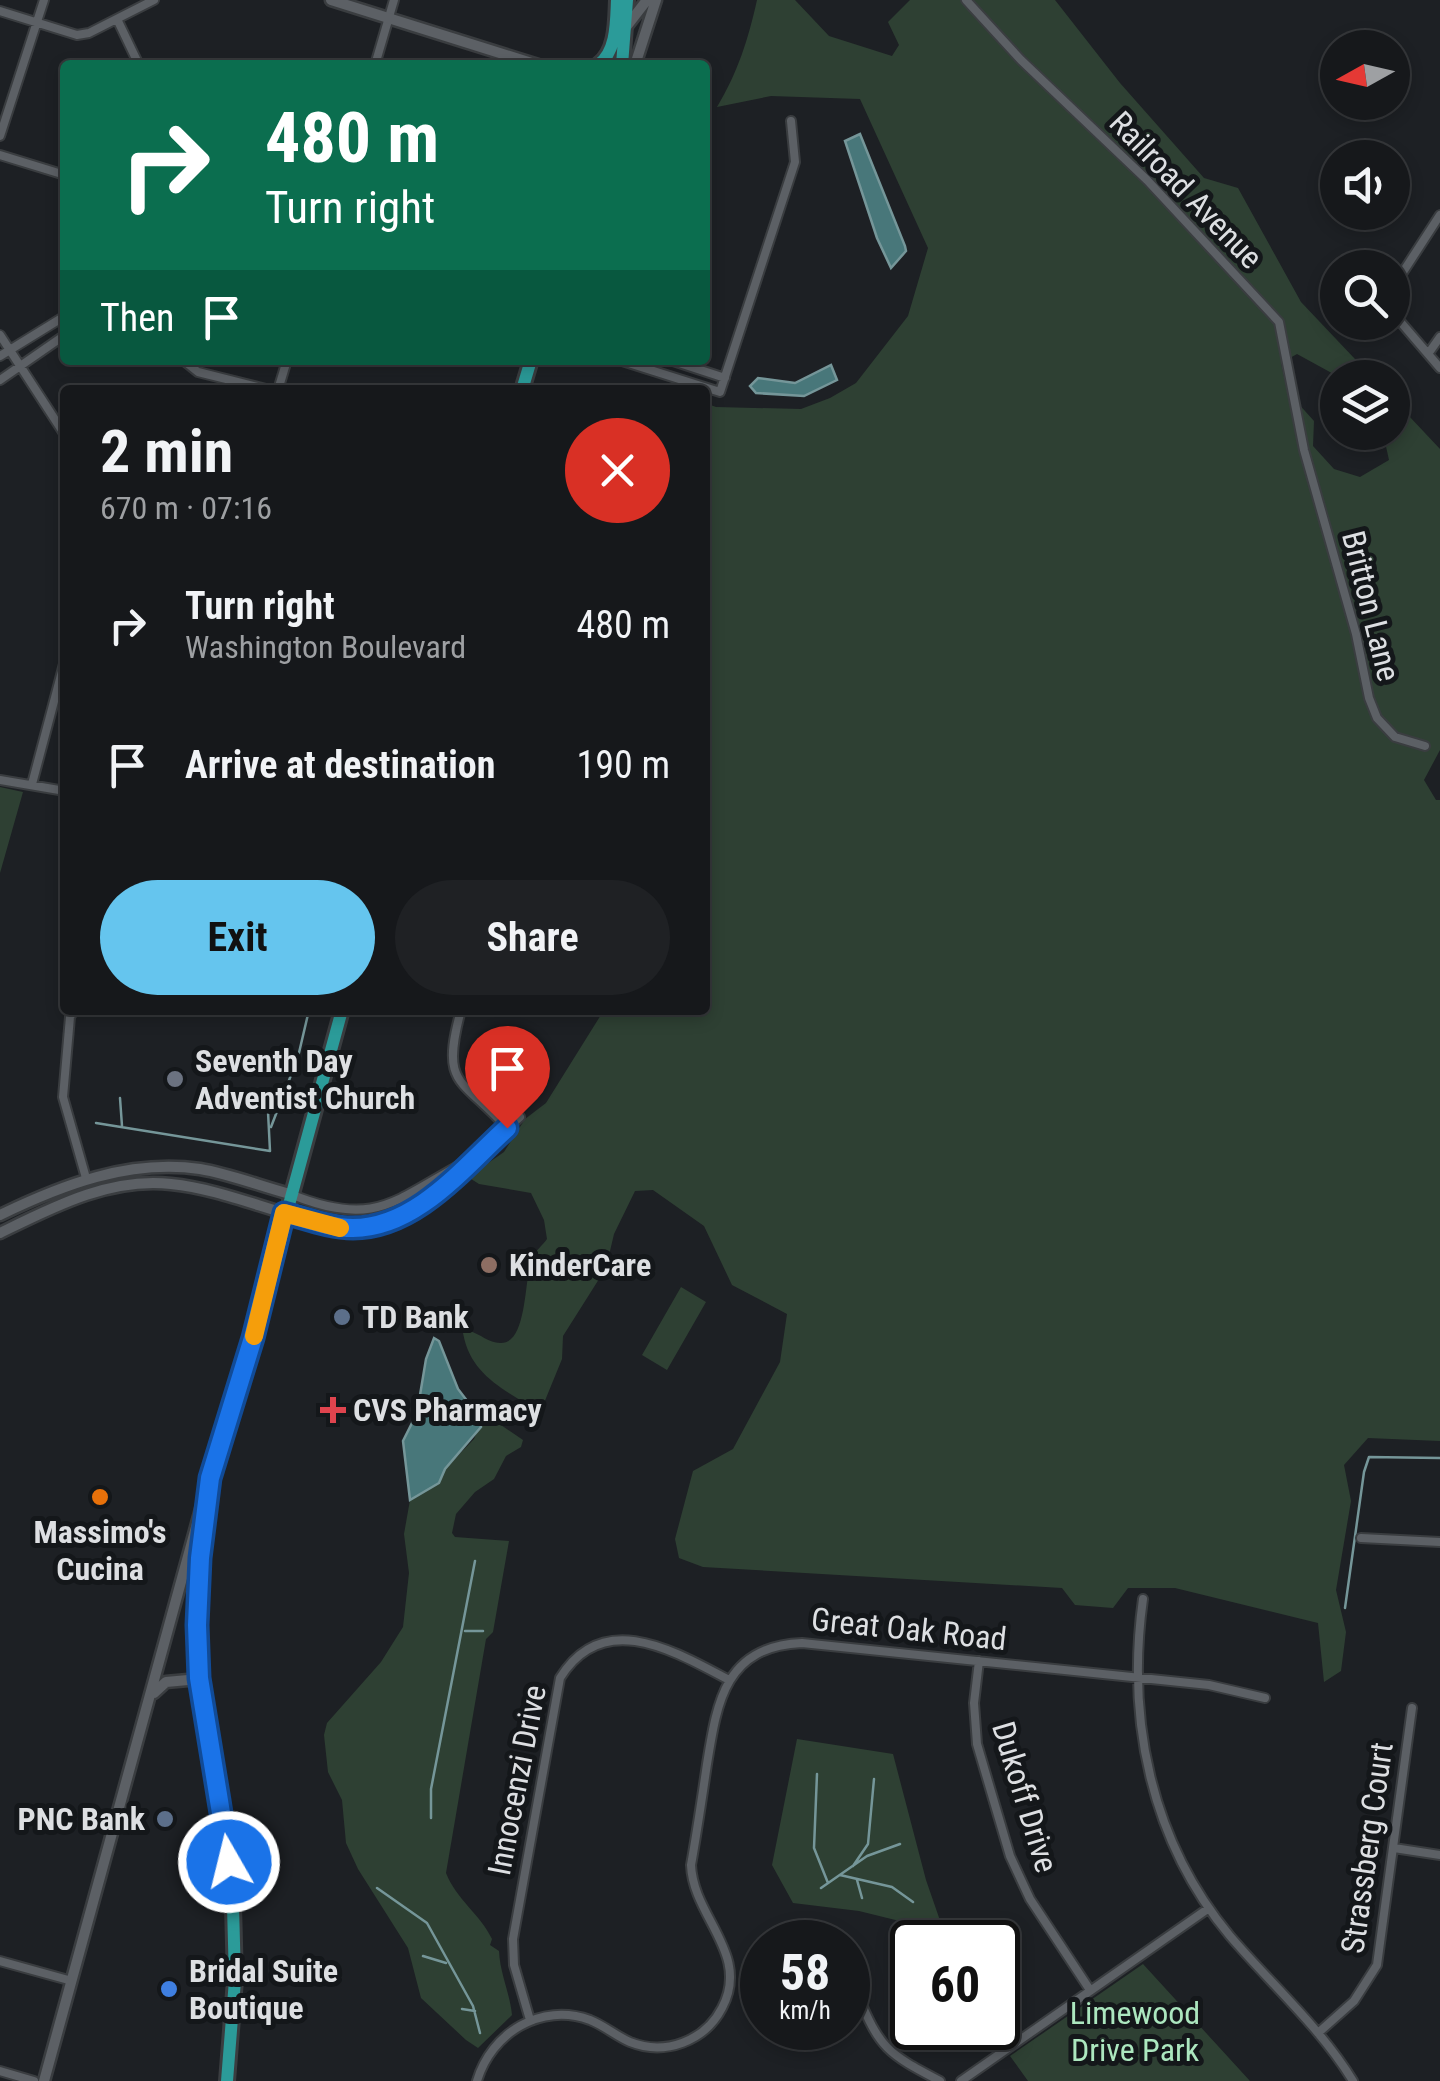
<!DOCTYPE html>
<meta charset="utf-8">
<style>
:root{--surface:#16181b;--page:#1f2124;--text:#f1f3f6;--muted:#9ea0a3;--line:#35373a;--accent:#65c5ee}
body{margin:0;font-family:"Roboto Condensed",sans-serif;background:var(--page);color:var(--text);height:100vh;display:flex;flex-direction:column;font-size:38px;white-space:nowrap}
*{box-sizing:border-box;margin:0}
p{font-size:32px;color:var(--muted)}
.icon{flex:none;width:55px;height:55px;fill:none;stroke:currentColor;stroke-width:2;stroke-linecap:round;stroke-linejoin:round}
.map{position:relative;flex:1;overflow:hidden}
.side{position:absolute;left:60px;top:385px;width:650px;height:630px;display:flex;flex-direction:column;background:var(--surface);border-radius:10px;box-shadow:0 5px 15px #0003,0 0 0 2px var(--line)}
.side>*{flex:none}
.hud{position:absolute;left:60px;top:60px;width:650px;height:305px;border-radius:10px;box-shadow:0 5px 15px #0003,0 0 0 2px var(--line);background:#0b6e4f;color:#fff;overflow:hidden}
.needle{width:65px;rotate:262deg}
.buttons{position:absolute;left:1320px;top:30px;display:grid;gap:20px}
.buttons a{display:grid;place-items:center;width:90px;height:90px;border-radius:50%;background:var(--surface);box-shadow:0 5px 15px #0003,0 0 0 2px var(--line);font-size:50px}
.speed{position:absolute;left:740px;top:1920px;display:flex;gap:20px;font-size:50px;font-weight:700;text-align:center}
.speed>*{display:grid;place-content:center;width:130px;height:130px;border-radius:50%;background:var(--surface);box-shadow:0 5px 15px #0003,0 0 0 2px var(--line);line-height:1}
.speed small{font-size:25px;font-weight:400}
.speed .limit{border:5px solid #111;border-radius:15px;background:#fff;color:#111}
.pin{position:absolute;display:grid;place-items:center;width:85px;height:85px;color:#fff;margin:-102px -42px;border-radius:50% 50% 50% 0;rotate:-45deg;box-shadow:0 0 10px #0007}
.pin .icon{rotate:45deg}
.me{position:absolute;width:110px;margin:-55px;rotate:352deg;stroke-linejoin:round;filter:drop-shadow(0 0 8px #0008)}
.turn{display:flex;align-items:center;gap:35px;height:210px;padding:0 40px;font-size:45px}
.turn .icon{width:130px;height:130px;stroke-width:2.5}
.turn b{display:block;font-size:70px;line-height:85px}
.then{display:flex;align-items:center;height:95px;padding:0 40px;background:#0003;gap:20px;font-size:38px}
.round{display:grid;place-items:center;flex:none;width:105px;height:105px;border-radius:52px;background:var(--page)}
.summary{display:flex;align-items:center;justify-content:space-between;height:170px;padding:0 40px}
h1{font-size:60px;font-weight:700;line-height:75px}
.button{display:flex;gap:20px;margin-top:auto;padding:20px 40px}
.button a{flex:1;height:115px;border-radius:60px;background:var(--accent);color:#111;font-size:40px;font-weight:700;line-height:115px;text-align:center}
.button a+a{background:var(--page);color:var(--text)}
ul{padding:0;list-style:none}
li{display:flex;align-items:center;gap:30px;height:140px;padding:0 40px}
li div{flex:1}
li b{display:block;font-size:38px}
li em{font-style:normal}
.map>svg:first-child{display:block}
.green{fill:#2e4033}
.water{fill:#48777a;stroke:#759699;stroke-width:2.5}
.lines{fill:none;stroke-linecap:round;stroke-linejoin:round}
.stream{stroke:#759699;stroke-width:2.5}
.minor-casing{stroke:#3a3d40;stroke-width:12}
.tertiary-casing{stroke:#3a3d40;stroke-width:15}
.primary-casing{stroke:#3a3d40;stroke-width:18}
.minor{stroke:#5c6065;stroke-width:8}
.tertiary{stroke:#5c6065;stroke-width:10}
.primary{stroke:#2b9b99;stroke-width:12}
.route-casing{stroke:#114b97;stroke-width:25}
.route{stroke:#1a73e8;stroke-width:18}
.slow{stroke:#f59e0b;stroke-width:18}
.worship-dot{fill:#6b7280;stroke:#14171a;stroke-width:4}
.education-dot{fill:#8d6e63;stroke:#14171a;stroke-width:4}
.service-dot{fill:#5c6f8a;stroke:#14171a;stroke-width:4}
.health-dot{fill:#e0444e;stroke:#14171a;stroke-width:4}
.food-dot{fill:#e8710a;stroke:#14171a;stroke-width:4}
.shop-dot{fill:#3f7fe0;stroke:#14171a;stroke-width:4}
.labels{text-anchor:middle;stroke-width:10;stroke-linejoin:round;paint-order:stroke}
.street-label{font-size:32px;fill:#dddfe2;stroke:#14171a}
.poi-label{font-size:32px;font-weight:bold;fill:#dddfe2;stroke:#14171a;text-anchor:start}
.park-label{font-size:32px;fill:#ace7bf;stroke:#14171a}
</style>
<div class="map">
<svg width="1440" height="2081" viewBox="0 0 1440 2081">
<rect width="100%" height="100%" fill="#1d2024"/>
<path class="green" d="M757 0H795L829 36 892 56 899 45 888 22 910 0H1055L1120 83 1204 178 1238 188 1301 302 1372 377H1339L1297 354 1281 363 1287 391 1314 421 1313 446 1334 469 1360 477 1389 460 1383 433 1392 432 1393 399 1440 449V750L1424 780 1436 800H1440V1441L1368 1438 1344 1465 1351 1501 1336 1590 1346 1632 1341 1671 1324 1682 1318 1623 1175 1588H1128L1113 1608 1075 1605 1062 1588 703 1567 679 1558 675 1539 693 1471 733 1449 780 1362 787 1314 732 1285 704 1226 653 1190 635 1191 614 1234 606 1268 563 1336 562 1359 544 1403 530 1406C499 1387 470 1372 463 1333L470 1331C480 1334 489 1343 500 1343 528 1345 524 1276 532 1258 535 1251 543 1245 547 1239L544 1220 531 1193 479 1184 468 1177 504 1152 525 1119 546 1103 604 1010H705V403L716 407 801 409 830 398 856 383 908 316 928 248 860 99 771 96 717 107C738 72 748 40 757 0Z
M0 787 23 792 0 873Z
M681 1287 706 1302 667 1370 642 1355Z
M481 1422 498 1423 523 1440 521 1447 506 1456 494 1479 475 1492 456 1514 452 1533 455 1537 509 1541 493 1632 486 1639 446 1873C456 1899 480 1914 492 1939L490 1945 499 1951C500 1974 510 1993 512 2015L478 2048 466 2040 421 1998 408 1948 358 1869 346 1843 342 1800 328 1772 324 1735 327 1723 381 1662 403 1627 409 1573 404 1534 410 1500 439 1483 445 1469 474 1439Z
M797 1739 893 1754 926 1880 944 1932 859 1911 793 1903 772 1865Z
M1143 1964 1250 2081H1028L1010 2056Z"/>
<path class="water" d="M860 134 905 246 906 251 891 268 877 238 845 141Z
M831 365 837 380 804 396 756 393 750 386 758 378 795 383Z
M434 1338 439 1341 458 1389 478 1415 481 1427 445 1469 439 1483 410 1500 403 1441 417 1413 426 1359Z"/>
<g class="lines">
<path class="stream" d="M120 1098 122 1126
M96 1123 270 1151 267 1092
M271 1127 298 1057 309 1010
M1345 1608 1364 1472 1369 1457 1440 1458
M465 1631H483
M817 1774 814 1848 828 1883
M431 1818V1789L475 1561
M853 1866 868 1844 874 1779
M840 1875 892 1887 913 1902
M857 1880 862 1898
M377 1888 427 1923 473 2006 480 2033
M821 1888 867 1856 900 1844
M423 1956 446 1963
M462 2009 475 2011"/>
<defs>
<path id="minor" d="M966 0 1021 60 1147 180 1279 322 1304 450 1356 634 1369 698 1377 718 1395 737 1425 746
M0 11 77 35 89 33 154 0
M117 19 139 65
M375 65 394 0
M0 136 44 0
M0 155 65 175
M1392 289 1440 215
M1392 312 1440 368
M0 335 65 435
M1428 354 1440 337
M0 356 65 316
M183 360 198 372 270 390
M619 360 720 392 795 162 791 121
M670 360 725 378
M0 380 65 335
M278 390 287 360
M0 780 65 791
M32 784 65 660
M74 1010 70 1017 63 1097 86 1178
M461 1010C440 1087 461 1077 507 1128
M290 1194C377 1229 394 1200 469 1160
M284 1213C307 1219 330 1229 353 1228 421 1228 473 1158 520 1117
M1361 1538 1440 1542
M1143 1599C1126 1720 1151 1841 1230 1936 1271 1984 1320 2027 1353 2081
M979 1661 974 1703 977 1744 1010 1856 1030 1899 1090 1990
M1394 1848 1440 1855
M0 1961 72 1981
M857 1993C880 2049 887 2053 940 2081
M530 2020 514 1965 513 1939 560 1678C603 1608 674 1651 729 1680
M1318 2033 1354 2001 1377 1965 1412 1708
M0 2071 34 2081
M477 2081C491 2033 541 2002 590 2020 605 2026 616 2036 630 2042 665 2056 705 2041 722 2008 751 1954 693 1917 691 1865 697 1832 702 1798 707 1764 717 1702 725 1646 802 1643L1209 1685 1265 1698
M961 2081 1209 1908"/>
<path id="tertiary" d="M331 0 538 65
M623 31 647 0
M635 65 656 0
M0 1215C62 1185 129 1159 200 1169 230 1174 260 1186 290 1194
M0 1233C53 1207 110 1177 171 1184 210 1188 247 1202 284 1213
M154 1693 166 1682 199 1679
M44 2081 204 1498"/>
<path id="primary" d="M598 65C617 52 616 21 617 0
M622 65 627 0
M522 390 531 360
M227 2081 235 1980 233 1906 222 1812 199 1679 197 1625 201 1558 211 1478 253 1337 342 1010"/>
</defs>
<use href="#minor" class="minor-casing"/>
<use href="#tertiary" class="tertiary-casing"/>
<use href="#primary" class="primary-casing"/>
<use href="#minor" class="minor"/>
<use href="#tertiary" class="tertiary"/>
<use href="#primary" class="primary"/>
</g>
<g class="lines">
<defs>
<path id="route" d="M229 1862 199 1678 197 1625 200 1558 210 1478 253 1338 284 1213C307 1219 330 1228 353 1228 416 1228 464 1167 507 1128"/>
</defs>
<use href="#route" class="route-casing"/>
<use href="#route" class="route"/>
<path class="slow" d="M254 1336 284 1213 340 1228"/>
</g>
<circle class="worship-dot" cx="175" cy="1079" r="10"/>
<circle class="education-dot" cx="489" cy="1265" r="10"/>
<g class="service-dot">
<circle cx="342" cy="1317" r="10"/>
<circle cx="165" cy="1819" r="10"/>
</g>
<path class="health-dot" d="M328 1395h10v10h10v10h-10v10h-10v-10h-10v-10h10z"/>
<circle class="food-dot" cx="100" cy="1497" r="10"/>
<circle class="shop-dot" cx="169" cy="1989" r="10"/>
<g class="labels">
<g class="street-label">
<text transform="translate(1186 190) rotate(46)" y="11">Railroad Avenue</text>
<text transform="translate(1371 606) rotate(76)" y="11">Britton Lane</text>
<text transform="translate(909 1629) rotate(6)" y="11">Great Oak Road</text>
<text transform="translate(517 1780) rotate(-79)" y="11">Innocenzi Drive</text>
<text transform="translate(1025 1797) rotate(73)" y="11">Dukoff Drive</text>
<text transform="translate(1367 1848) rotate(-82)" y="11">Strassberg Court</text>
</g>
<g class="poi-label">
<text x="195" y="1072">Seventh Day<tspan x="195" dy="37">Adventist Church</tspan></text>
<text x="509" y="1276">KinderCare</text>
<text x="362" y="1328">TD Bank</text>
<text x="353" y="1421">CVS Pharmacy</text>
<text x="100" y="1543" text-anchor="middle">Massimo's<tspan x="100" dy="37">Cucina</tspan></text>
<text x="145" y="1830" text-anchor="end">PNC Bank</text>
<text x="189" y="1982">Bridal Suite<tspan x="189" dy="37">Boutique</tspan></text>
</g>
<g class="park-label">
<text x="1135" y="2024">Limewood<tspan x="1135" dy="37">Drive Park</tspan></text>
</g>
</g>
</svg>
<div class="buttons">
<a><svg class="needle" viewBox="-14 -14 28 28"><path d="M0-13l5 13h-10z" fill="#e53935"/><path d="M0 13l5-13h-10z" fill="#9ea0a3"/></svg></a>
<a><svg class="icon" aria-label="sound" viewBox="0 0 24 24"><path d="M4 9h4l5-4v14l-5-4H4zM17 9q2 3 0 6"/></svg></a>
<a><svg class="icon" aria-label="search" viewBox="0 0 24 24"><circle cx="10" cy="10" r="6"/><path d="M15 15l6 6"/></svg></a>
<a><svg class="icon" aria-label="layers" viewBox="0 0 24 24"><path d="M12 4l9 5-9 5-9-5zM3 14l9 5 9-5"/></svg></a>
</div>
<div class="speed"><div>58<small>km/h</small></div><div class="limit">60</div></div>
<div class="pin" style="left:507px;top:1128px;background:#d93025"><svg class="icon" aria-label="arrive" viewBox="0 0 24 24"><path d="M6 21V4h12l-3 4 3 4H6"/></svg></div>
<svg class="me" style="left:229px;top:1862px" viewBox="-20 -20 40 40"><circle r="17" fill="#1a73e8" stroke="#fff" stroke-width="3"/><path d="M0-11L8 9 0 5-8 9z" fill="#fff"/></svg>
<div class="hud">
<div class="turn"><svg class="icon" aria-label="right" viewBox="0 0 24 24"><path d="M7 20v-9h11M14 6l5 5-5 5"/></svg><div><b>480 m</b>Turn right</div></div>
<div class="then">Then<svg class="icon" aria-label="arrive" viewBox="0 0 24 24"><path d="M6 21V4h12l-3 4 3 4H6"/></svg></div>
</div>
<section class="side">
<div class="summary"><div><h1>2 min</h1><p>670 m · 07:16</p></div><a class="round" style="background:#d93025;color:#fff"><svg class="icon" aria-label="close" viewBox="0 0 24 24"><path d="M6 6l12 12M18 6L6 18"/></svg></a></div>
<ul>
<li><svg class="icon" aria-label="right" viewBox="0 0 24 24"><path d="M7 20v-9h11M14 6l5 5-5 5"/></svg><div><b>Turn right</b><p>Washington Boulevard</p></div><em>480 m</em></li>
<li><svg class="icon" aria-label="arrive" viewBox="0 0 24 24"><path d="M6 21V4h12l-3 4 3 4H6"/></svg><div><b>Arrive at destination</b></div><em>190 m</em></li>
</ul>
<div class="button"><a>Exit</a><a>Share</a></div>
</section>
</div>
